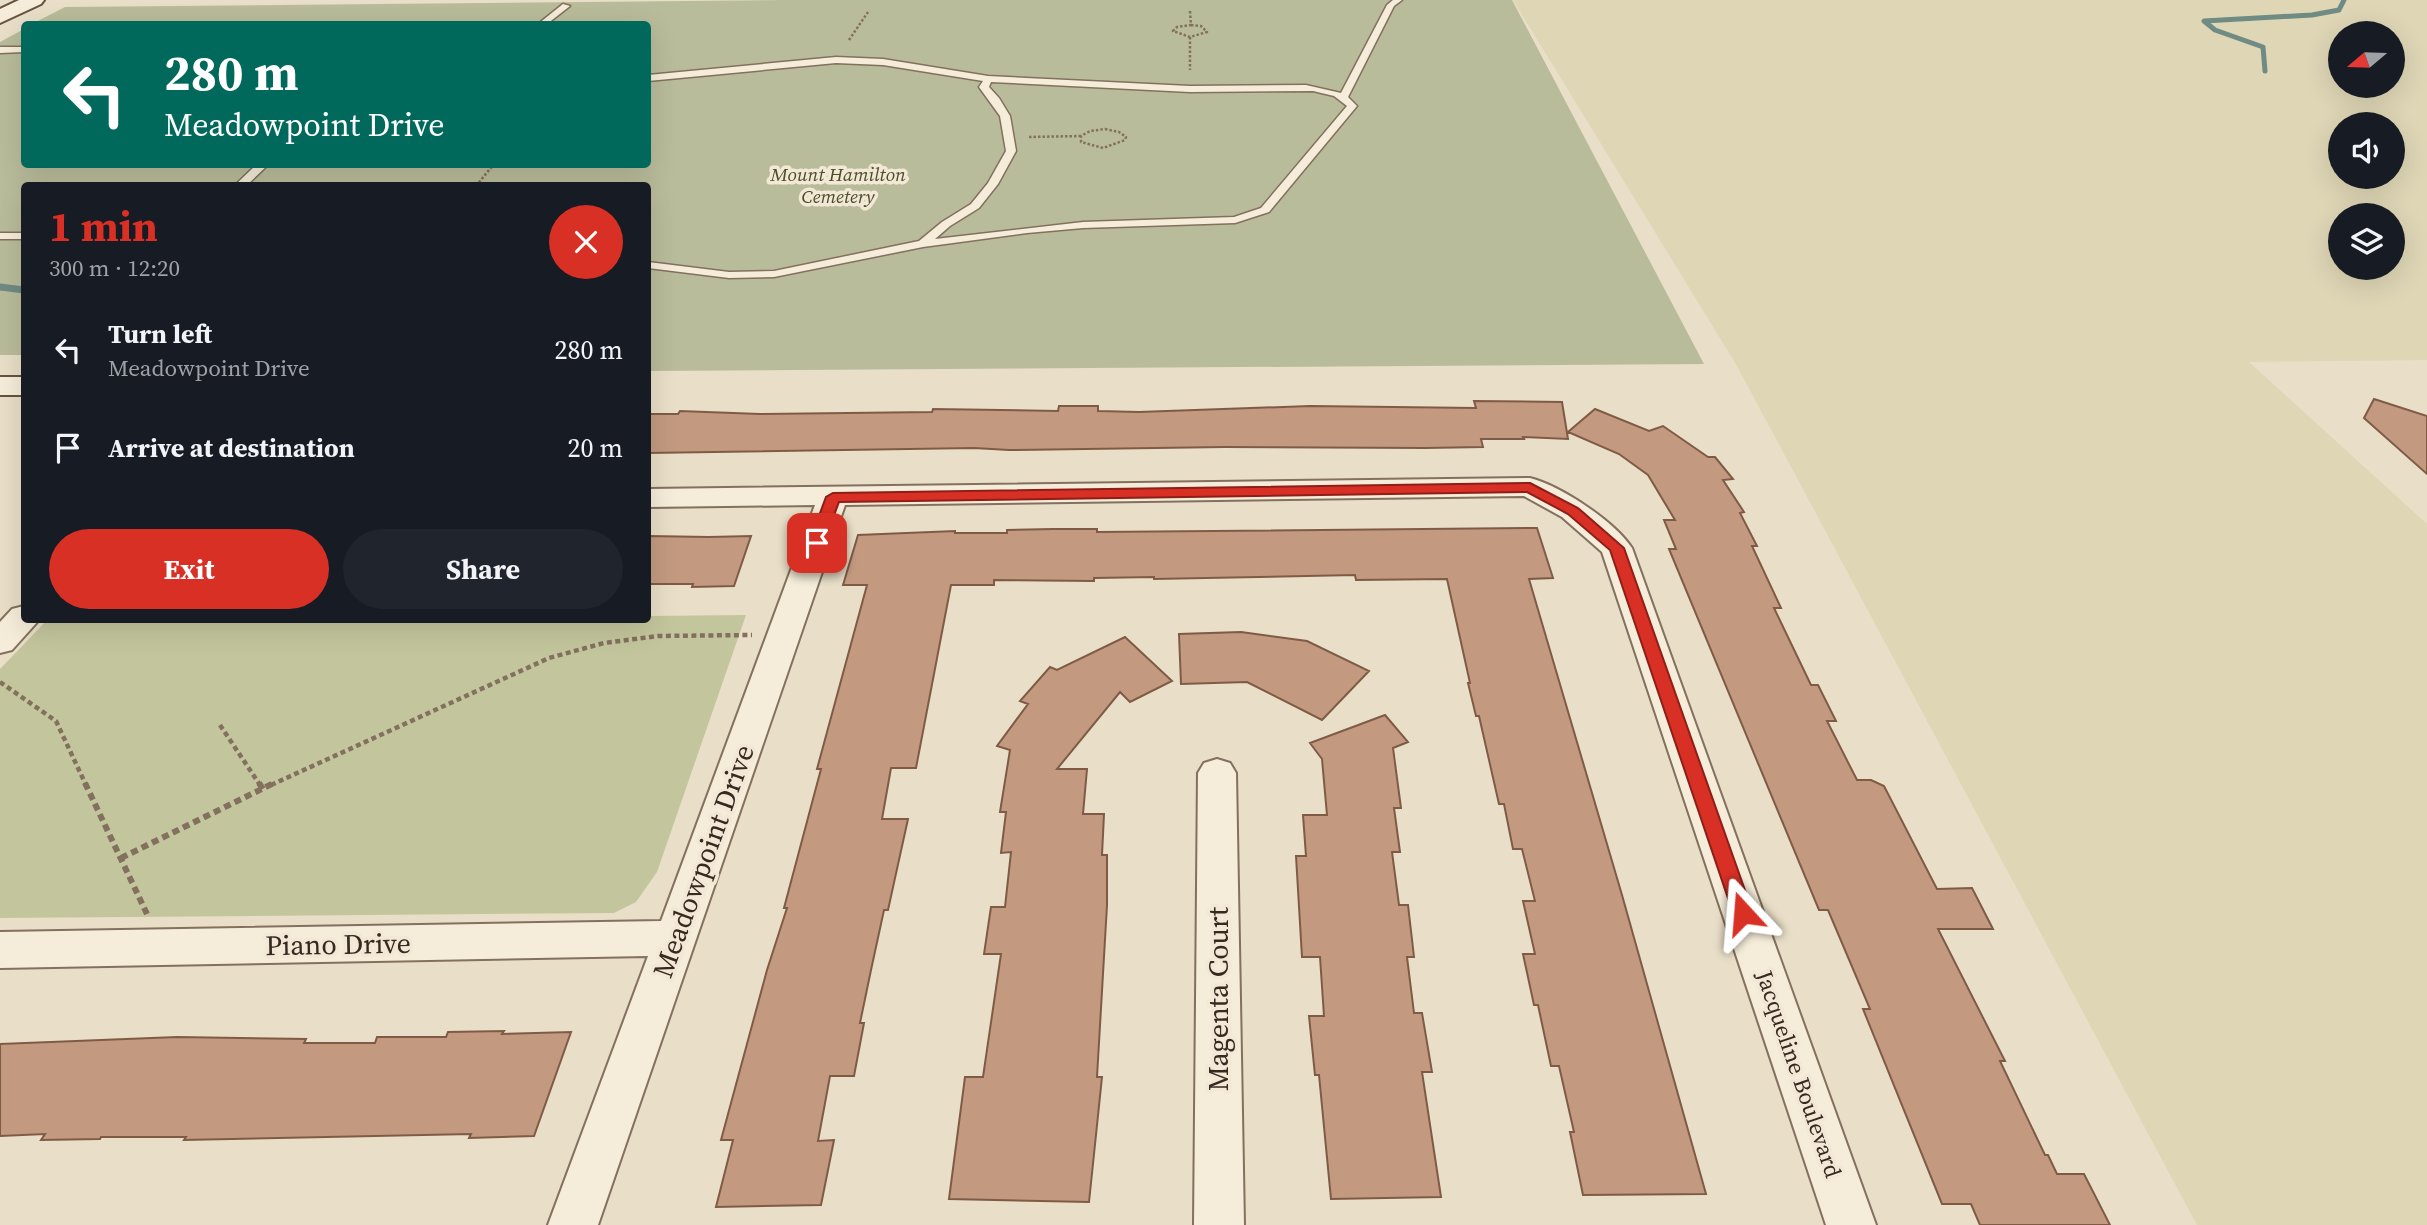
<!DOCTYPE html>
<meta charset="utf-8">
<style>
:root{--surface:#171b24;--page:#20242c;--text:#f1f3f6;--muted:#9ea1a6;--accent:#d93025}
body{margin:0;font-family:"Source Serif 4",serif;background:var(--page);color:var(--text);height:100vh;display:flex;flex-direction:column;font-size:26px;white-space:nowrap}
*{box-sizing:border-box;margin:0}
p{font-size:23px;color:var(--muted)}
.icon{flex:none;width:38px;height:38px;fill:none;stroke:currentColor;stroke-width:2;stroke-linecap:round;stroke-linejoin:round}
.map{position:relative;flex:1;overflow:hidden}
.details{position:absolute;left:21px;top:182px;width:630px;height:441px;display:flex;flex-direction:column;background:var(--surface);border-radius:7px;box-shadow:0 7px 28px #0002}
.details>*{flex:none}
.guide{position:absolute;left:21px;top:21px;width:630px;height:147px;border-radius:7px;box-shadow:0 7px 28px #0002;background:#00695c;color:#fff;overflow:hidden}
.needle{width:46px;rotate:251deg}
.tools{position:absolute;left:2328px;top:21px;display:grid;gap:14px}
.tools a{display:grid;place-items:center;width:77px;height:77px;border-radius:50%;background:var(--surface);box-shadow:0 7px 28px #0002;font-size:35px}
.pin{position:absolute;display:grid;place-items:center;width:60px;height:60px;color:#fff;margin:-30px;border-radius:14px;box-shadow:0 4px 10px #0006}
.me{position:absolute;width:77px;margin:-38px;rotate:341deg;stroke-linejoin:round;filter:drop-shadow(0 0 5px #0008)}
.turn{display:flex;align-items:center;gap:24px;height:147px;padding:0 28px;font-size:32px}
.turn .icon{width:91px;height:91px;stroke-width:2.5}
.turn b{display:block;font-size:49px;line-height:60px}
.round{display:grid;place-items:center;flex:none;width:74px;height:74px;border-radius:37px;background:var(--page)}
.headline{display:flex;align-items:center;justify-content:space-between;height:119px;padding:0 28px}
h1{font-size:42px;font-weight:700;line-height:52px;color:var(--accent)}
.primary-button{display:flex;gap:14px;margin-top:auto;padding:14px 28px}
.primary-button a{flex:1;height:80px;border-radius:42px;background:var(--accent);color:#fff;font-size:28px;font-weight:700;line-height:80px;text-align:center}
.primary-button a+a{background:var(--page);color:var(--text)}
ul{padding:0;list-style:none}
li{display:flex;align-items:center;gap:21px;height:98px;padding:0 28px}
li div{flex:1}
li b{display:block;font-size:26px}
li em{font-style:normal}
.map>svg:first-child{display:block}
.farmland{fill:#ded6b5;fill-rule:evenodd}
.green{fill:#c3c69c}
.cemetery{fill:#b9bc9a}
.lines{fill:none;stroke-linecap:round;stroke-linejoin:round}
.stream-far1{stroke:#6f8b83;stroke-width:5}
.stream{stroke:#6f8b83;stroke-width:7}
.building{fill:#c39a80;stroke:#7f5b46;stroke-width:2}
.lane-casing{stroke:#83705e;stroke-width:3}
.street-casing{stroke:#83705e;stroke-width:4}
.secondary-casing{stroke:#655241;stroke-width:4}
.path-far2{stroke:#83705e;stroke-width:2.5;stroke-dasharray:2.5 2;stroke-linecap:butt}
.path-far1{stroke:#83705e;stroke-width:4.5;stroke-dasharray:5 3.5;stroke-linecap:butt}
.path{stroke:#83705e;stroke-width:6;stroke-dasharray:7 4.5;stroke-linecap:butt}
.lane{fill:#f5ecd9;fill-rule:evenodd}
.street{fill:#f5ecd9;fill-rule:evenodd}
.secondary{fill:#f5ecd9;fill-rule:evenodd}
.route{fill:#d93025;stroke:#8d1f18;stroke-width:2}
.labels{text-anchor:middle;stroke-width:7;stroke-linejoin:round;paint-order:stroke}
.far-park-label{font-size:19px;font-style:italic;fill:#474f29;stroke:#f2e8d5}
.street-label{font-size:23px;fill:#352920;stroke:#f2e8d5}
.near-street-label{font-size:28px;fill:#352920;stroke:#f2e8d5}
</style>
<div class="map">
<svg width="2427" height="1225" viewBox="0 0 2427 1225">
<rect width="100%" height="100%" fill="#e9dec7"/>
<path class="farmland" d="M1513 0H2427V360L2249 362 2427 524V1225H2197L1737 366ZM2340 33H2392V86H2340ZM2340 124H2392V177H2340ZM2340 215H2392V268H2340Z"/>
<path class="green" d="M746 615 657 872 636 902 614 913 0 918V669L47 620H648V616Z"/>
<path class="cemetery" d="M783 0H1512L1704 364 648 371V186H24V355H0V42L24 29V164H648V24H32L65 7Z"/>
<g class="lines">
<path class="stream-far1" d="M2265 71 2263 47 2215 30 2204 21 2312 15 2339 10 2344 0"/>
<path class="stream" d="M0 287 24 290"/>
</g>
<path class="building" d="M2374 399 2427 416V474L2364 418Z
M1474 401 1562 402 1568 439 1523 437 1524 439H1481L1483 447 1425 448 1225 447 1009 450 974 448 648 453V414H678L680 411 760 414 932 412 933 409 1058 411 1059 406H1098V411L1139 412 1310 406 1476 408Z
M1595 409 1649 431 1663 426 1708 457H1715L1733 479 1723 480 1744 512 1740 513 1757 546H1752L1781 608H1774L1811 685H1818L1836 721H1827L1857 780H1871L1884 786 1937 889 1972 888 1993 929H1938L2005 1061H2000L2045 1155H2048L2057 1174H2084L2110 1225H1980L1971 1204H1942L1863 1009H1870L1828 910H1819L1669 549H1676L1664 520H1675L1648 475 1619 454 1568 432Z
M1537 528 1553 578 1529 579 1622 895 1706 1194 1583 1195 1570 1132H1574L1559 1066H1551L1538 1005H1534L1523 954H1535L1523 901H1535L1522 849H1513L1504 804H1499L1479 716H1476L1468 683H1470L1447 579 1356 580 1355 575 1154 579V577L1094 578V581L994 580V585H951L916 768H891L882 819H908L888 910H884L871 970 860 1023H864L854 1076H830L818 1141 834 1140 821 1205 716 1207 733 1140H721L767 970 787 908H784L821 769H817L867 585H843L858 535 955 531V533H1007V530L1053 529H1097V532Z
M648 536 709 537 751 536 734 586 692 587 693 584H648Z
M1241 632 1307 641 1369 671 1322 720 1247 682 1181 684 1179 634Z
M1125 637 1172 681 1130 702 1120 692 1057 769H1087L1083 814H1104L1102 855H1107V905L1097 1077H1102L1089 1202 949 1199 965 1077H983L1001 954H984L991 907H1005L1011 852 1001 853 1006 812H1000L1010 750 997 746 1028 704 1020 701 1050 667 1057 670Z
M1385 715 1408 742 1393 748 1401 808H1394L1400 852H1392L1399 905H1408L1414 957H1407L1414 1013H1422L1432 1072H1422L1441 1197 1331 1199 1319 1075H1315L1309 1016H1324L1320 957H1302L1296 856H1306L1303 815H1327L1322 759 1310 743Z
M504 1031 502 1034 571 1032 534 1136 469 1138 471 1134 184 1140 186 1137H101L100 1139 41 1140 45 1134 0 1136V1044L177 1037 306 1039 304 1043H375L377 1037H446L448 1032Z"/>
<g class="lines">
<defs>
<path id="lane" d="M1393 0H1402L1394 6 1348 97 1357 106 1269 212 1235 223 1083 228 1027 233 923 247 774 277 729 278 648 268V262L729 272 774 271 919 241 942 222 971 204 988 183 1006 151 1000 116 979 87 983 81 883 65 836 63 648 81V75L836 57 883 59 988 76 1190 86 1306 85 1341 93 1387 5ZM991 82 1190 92 1313 91 1334 96 1347 106 1261 208 1234 217 1083 222 935 239 950 226 979 208 998 184 1016 151 1010 116 999 98 989 87Z
M563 4 570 6 547 24H538Z
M0 47H24V52L0 53Z
M257 164H269L246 186H234Z
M0 233H24V239H0Z"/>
<path id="street" d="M1530 478C1561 486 1614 521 1632 548L1876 1225H1826L1602 552 1562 517 1524 496 845 505 598 1225H548L648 956 0 968V932L661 921 815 505 648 507V489Z
M24 606V620H39L12 650 0 653V622L12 609Z
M1217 759 1230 763 1236 773 1244 1225H1194L1198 773 1204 763Z"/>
<path id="secondary" d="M19 0H44L41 4 0 23V9Z
M0 377H24V395H0Z"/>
</defs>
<use href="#lane" class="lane-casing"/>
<use href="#street" class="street-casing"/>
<use href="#secondary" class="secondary-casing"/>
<path class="path-far2" d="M1190 11 1191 25
M1191 25 1201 26 1207 32 1190 37 1173 31 1177 27Z
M1190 37V70
M849 40 868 12
M1105 129 1119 132 1126 137 1125 140 1103 148 1081 142V136L1090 131Z
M1029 137 1081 136
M476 186 494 164"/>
<path class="path-far1" d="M0 682 56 721 86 785
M220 725 260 785
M271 785 549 658 604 643 658 636 752 635"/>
<path class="path" d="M85 783 147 914
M259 783 263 789
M121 858 274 783"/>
<use href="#lane" class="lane"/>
<use href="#street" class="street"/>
<use href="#secondary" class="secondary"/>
</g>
<path class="route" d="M1530 483 1578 508 1624 548 1753 913 1750 918 1743 921 1736 918 1733 913 1610 550 1568 514 1527 492 839 502 822 547 817 548 809 543 826 497 833 493Z"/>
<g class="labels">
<g class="far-park-label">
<text x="838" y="181">Mount Hamilton<tspan x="838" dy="22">Cemetery</tspan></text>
</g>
<g class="street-label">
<text transform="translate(1799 1074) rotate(71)" y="8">Jacqueline Boulevard</text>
</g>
<g class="near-street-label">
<text transform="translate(703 861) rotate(-70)" y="10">Meadowpoint Drive</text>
<text transform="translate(338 944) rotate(-1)" y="10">Piano Drive</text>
<text transform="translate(1218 999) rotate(-90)" y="10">Magenta Court</text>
</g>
</g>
</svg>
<div class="tools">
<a><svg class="needle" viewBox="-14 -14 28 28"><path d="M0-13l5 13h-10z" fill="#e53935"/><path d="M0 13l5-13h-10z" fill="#9ea1a6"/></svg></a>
<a><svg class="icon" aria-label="sound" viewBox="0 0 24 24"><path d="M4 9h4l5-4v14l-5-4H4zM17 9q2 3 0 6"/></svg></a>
<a><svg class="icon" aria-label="layers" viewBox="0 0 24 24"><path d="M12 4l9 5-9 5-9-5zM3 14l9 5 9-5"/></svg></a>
</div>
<div class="pin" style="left:817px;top:543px;background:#d93025"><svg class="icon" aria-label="arrive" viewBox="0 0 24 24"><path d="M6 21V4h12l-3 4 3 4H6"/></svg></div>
<svg class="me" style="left:1743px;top:913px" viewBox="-20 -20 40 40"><path d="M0-17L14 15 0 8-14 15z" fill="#d93025" stroke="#fff" stroke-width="4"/></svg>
<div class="guide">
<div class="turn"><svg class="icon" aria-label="left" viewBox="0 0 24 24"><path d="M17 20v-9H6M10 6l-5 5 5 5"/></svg><div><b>280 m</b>Meadowpoint Drive</div></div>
</div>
<section class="details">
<div class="headline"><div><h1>1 min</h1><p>300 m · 12:20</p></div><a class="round" style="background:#d93025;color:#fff"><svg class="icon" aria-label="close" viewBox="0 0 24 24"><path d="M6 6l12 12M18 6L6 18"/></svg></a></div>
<ul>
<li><svg class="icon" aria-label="left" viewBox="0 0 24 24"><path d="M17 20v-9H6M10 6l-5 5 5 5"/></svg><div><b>Turn left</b><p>Meadowpoint Drive</p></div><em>280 m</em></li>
<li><svg class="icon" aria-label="arrive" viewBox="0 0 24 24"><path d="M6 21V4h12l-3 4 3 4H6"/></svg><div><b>Arrive at destination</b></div><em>20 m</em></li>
</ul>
<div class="primary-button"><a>Exit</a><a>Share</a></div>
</section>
</div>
